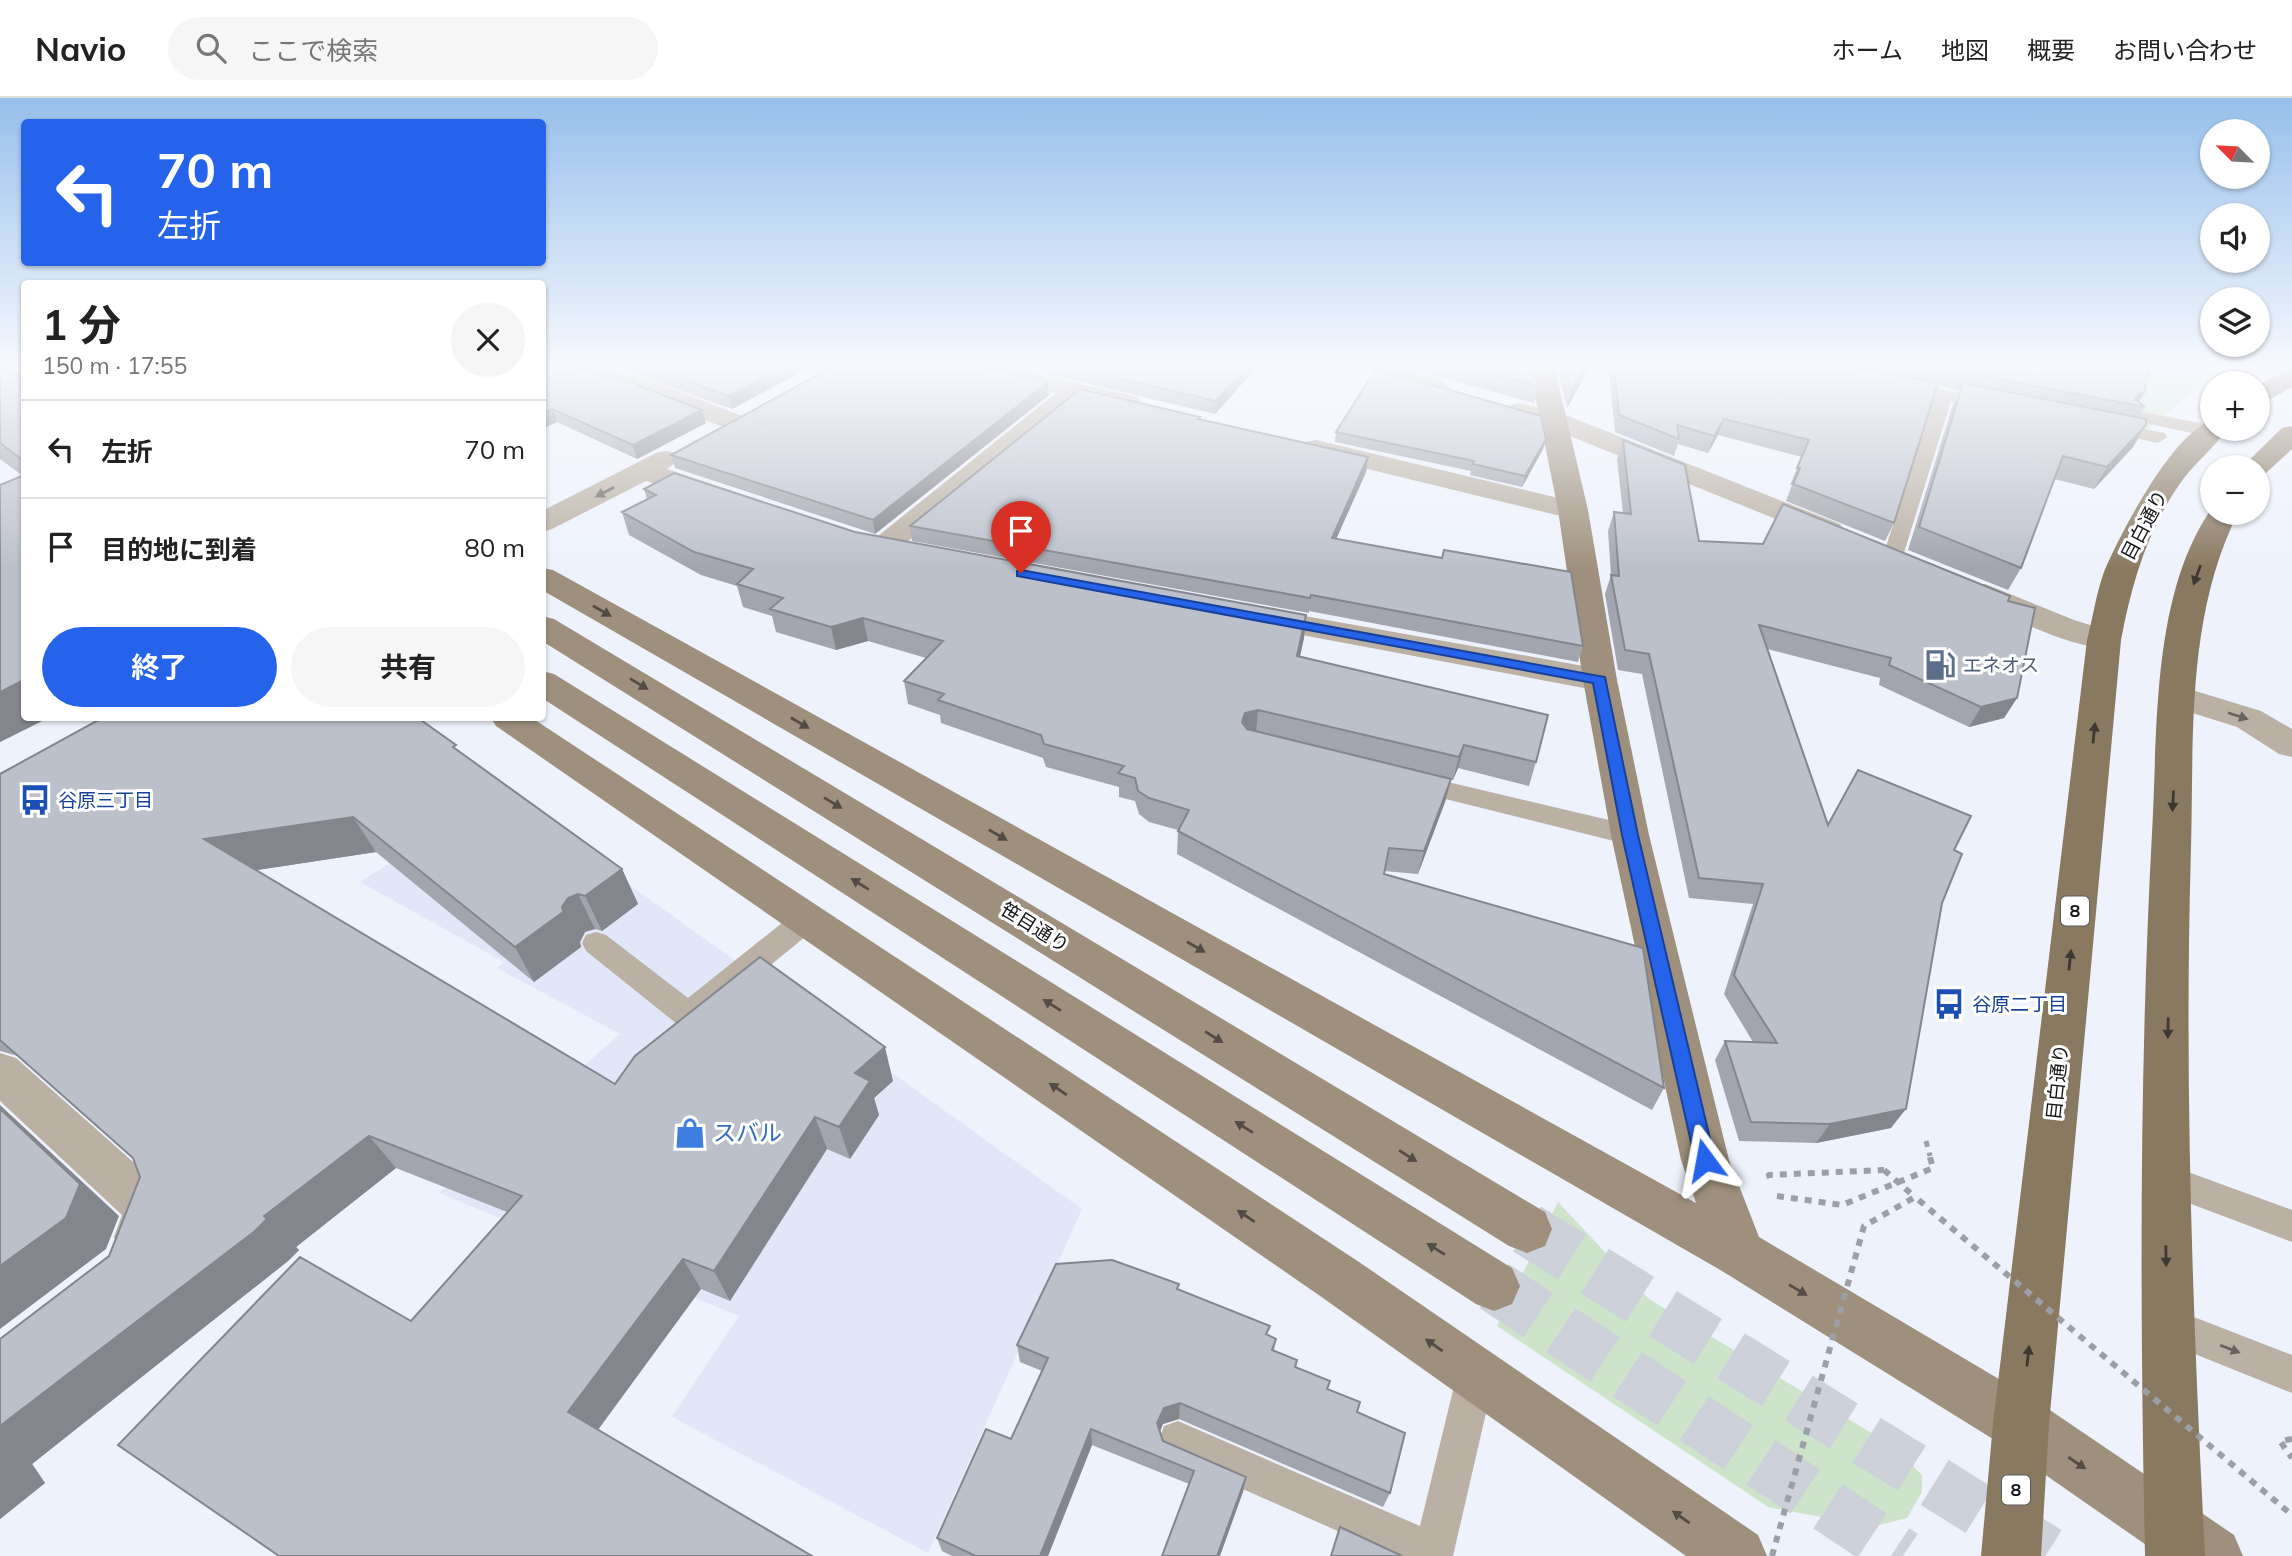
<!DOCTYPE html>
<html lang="ja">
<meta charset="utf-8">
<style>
:root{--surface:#fff;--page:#f6f6f6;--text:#222;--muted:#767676;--line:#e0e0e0;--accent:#2563eb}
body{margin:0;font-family:Mulish,"Noto Sans JP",sans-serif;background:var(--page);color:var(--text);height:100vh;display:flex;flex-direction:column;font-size:26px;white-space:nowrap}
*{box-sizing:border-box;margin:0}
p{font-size:23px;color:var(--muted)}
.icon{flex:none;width:38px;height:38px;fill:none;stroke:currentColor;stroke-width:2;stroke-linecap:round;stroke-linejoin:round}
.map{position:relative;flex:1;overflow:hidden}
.side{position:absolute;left:21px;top:182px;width:525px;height:441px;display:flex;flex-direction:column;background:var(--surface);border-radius:7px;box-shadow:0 2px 5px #0004}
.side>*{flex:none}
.guide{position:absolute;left:21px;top:21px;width:525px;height:147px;border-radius:7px;box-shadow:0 2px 5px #0004;background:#2563eb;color:#fff;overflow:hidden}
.needle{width:46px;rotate:294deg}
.fabs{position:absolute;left:2200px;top:21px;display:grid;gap:14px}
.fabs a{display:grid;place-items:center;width:70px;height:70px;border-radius:50%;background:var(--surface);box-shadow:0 2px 5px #0004;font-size:35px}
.pin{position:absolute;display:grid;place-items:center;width:60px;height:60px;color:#fff;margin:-72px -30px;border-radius:50% 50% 50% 0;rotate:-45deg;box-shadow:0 0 7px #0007}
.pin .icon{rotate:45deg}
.me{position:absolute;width:77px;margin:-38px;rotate:347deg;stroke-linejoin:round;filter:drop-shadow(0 0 5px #0008)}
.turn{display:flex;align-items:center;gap:24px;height:147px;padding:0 21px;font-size:32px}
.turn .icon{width:91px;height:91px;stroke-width:2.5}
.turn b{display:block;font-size:49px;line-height:60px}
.round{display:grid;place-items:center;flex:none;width:74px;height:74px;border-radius:37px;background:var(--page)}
.head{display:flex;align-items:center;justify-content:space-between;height:119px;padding:0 21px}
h1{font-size:42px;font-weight:700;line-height:52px}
.action{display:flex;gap:14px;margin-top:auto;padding:14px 21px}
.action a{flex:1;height:80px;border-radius:42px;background:var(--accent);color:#fff;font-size:28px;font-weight:700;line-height:80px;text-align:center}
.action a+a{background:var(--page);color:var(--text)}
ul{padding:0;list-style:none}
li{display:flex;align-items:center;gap:21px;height:98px;padding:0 21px;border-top:2px solid var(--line)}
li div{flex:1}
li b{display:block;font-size:26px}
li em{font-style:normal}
header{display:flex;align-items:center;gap:42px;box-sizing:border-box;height:98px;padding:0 35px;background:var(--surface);border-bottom:2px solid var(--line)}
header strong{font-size:33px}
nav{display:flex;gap:38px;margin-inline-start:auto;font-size:24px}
.search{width:490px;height:63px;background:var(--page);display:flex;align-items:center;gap:18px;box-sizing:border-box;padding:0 24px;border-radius:38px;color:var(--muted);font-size:26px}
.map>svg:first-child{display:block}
.built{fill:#e1e7f8}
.green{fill:#cee4ca}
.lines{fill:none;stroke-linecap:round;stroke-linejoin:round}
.secondary-tunnel{stroke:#cdd1da;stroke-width:53;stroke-dasharray:53 27;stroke-linecap:butt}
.path-far1{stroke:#9c9fa6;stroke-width:5;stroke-dasharray:6 6;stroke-linecap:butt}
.path{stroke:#9c9fa6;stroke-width:6;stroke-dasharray:7 7;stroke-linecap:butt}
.lane{fill:#bab0a3;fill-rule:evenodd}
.street{fill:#bab0a3;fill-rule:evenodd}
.secondary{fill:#9e907c;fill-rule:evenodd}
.primary{fill:#8a7961;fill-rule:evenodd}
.path-bridge{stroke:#9c9fa6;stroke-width:6;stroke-dasharray:7 7;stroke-linecap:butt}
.wall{fill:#a2a5ae}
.shaded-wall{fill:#84868d}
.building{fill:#bcc0ca;stroke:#84868d;stroke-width:2}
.oneway{fill:#67625e}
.oneway2{fill:#3d3832}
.oneway3{fill:#524c45}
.route{fill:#2563eb;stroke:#184099;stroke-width:2}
.labels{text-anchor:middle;stroke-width:6;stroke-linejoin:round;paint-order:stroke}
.shield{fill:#fff;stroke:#5a5b5d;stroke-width:2}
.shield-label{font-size:18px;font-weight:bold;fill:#141518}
.street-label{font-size:19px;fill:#141518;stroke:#fff}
.service-label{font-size:19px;fill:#4e5e75;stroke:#fff;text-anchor:start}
.transit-label{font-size:19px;fill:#164399;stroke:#fff;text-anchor:start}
.near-shop-label{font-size:23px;fill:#366cbe;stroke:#fff;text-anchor:start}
</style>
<header>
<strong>Navio</strong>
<div class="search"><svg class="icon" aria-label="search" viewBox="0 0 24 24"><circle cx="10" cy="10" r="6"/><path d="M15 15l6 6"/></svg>ここで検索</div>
<nav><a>ホーム</a><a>地図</a><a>概要</a><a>お問い合わせ</a></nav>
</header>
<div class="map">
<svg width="2292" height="1458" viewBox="0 0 2292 1458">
<rect width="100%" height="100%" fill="#eef2fc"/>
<path class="built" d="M501 695 1082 1111 928 1455 672 1319 739 1218 439 1095 620 936 497 870 504 864 360 784Z"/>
<path class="green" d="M1830 267H2236L2206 283 2147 331Z
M1558 1104 1649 1201 1893 1348 1922 1377V1394L1907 1420 1879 1427 1853 1425 1768 1409 1497 1228Z"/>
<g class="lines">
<path class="secondary-tunnel" d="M1527 1131 2053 1458
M1494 1188 1903 1458"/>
<path class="path-far1" d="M1926 1043 1930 1058"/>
<path class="path" d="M1770 1080 1769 1077 1884 1072
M1777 1098 1842 1107 1933 1070 1929 1056
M2292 1341 2280 1343 2292 1360"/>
<path class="lane" d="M801 267H828L837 272 828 277 804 271Z
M1902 283 1991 301 2000 306 1991 311 1951 303 1903 458 1900 462H1886L1883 458 1934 300 1896 292 1893 288 1896 284Z
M2137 313 2211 327 2212 331 2220 333 2211 339 2131 322 2128 318 2131 314Z
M2108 324 2165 335 2167 339 2158 345 2102 333 2099 329Z
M1414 676 1630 727 1639 730 1643 737 1639 744 1630 747 1405 691 1401 685 1405 679Z
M807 810 817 813 821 821 817 829 699 926 688 929 677 926 586 853 582 845 586 837 596 834 606 837 688 900 797 813Z
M2166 1066 2292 1112V1144L2154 1092 2149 1081 2154 1070Z
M2168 1209 2292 1257V1295L2155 1240 2150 1227 2155 1214Z
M1476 1257 1489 1263 1495 1276 1453 1458H1394L1164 1356 1159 1342 1164 1328 1178 1323 1420 1428 1457 1276 1463 1263Z"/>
<path class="street" d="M552 267C620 265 682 295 743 318L747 324 743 330 734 332 725 330 635 294 556 272Z
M955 267H998L1138 299 1142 305 1138 311 1129 313 1080 301 895 454 884 457 873 454 869 448 873 442 1056 295 958 272Z
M1367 267H1393L1444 283 1448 288 1444 293C1431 297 1391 287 1378 280 1374 278 1370 271 1367 267Z
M24 272V288L0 296V280Z
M1520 305 1563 316 1840 426 1844 432 1840 438 1829 441 1818 438 1545 328 1511 319 1507 313 1511 307Z
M1316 342 1583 406 1588 412 1583 418 1573 421 1306 356 1302 350 1306 344Z
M666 353 676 355 680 361 667 371 726 391 730 397 726 403 716 406 706 403 646 383 552 431 542 434V413L656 355Z
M1985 486 2074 522 2116 535 2121 542 2116 549C2083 557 2006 517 1974 503L1969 496 1974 489Z
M1255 509 1600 571 1612 574 1617 582 1612 590 1600 593 1244 526 1239 519 1244 512Z
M2179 588 2261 613 2292 631V659L2279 656 2237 629 2167 607 2162 599 2167 591Z
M0 955 16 960 167 1094 174 1110 157 1156 139 1163 121 1156 114 1139 122 1117 0 1003Z"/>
<path class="secondary" d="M1529 267H1554L1588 412 1617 582 1649 737 1729 1062 1759 1139 2041 1306 2234 1437 2243 1458H2162L2001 1346 1722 1173 542 492V470L553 472 1696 1105 1681 1062 1611 737 1583 582 1558 412Z
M542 518 554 521 1545 1114 1552 1131 1545 1148 1527 1155 1509 1148 542 543Z
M542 573 554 576 1512 1170 1520 1188 1512 1206 1494 1213 1476 1206 542 600Z
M491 620H532L1359 1164 1758 1437 1767 1458H1686L1323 1200 496 628Z"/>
<path class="primary" d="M2292 270V289L2267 303 2258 306V287Z
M2212 323V331H2227C2215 349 2197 363 2184 380 2148 429 2132 484 2121 542L2049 1326 2041 1458H1981L1993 1326 2087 542C2093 519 2096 496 2104 474 2119 438 2173 333 2212 323Z
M2292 328V351L2266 375 2258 377V369H2242L2282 330Z
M2212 410V415H2238C2186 519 2194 638 2191 751 2184 987 2193 1223 2205 1458H2145C2140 1217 2139 976 2152 735 2158 633 2151 497 2212 410Z"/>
<path class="path-bridge" d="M1884 1072 1915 1099
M1772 1458 1864 1128 1915 1099 2292 1417"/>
</g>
<path class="wall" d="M0 267 24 283V620H48L0 644V387L23 378 0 361Z
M542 267 706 325 637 361 557 324 542 331Z
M588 267H814L732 311 622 272Z
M1009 267H1259L1215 316Z
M1395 267H1534L1538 288 1534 305Z
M1556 267H1591L1567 310Z
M1608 267H2153V270L2146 283 2145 294 2139 304 2145 309 2138 319 2146 327 2133 349 2094 391 2054 381 2021 470 2008 492 1908 452 1953 306 1960 292 1938 287 1894 425 1885 443 1786 403 1792 387H1790L1802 359 1718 337 1708 355 1678 346 1674 358 1615 334Z
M1048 284 1049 297 875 436 675 370 671 357Z
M1200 322 1368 359 1366 374 1336 441 1442 460 1583 548 1578 564 1309 513V515L912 443 910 428Z
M1336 334 1546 341 1543 351 1522 389 1470 377 1471 373 1335 344Z
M1623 342 1699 443 2008 503 2017 600 2004 620 1969 629 1879 587 1880 580 1767 551 1828 726 1954 752 1891 1030 1816 1045 1739 1043 1715 962 1725 943 1753 944 1724 896 1753 806 1689 800 1642 576 1618 572 1605 496 1611 477 1608 433 1614 414 1623 415 1617 361Z
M644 391 855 434 1304 540 1299 559 1536 664 1529 688 1458 670 1453 682H1451L1445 704 1418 776 1384 773V776L1664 990 1652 1012 1177 756 1178 732 1149 724 1139 716 1135 703 1119 699V689L1046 669 1043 660 941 625 940 617 908 606 904 583 926 560 868 543 836 552 776 534 772 518 743 509 737 488 701 477 629 437 622 414 647 401Z
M459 654 622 771 638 806 602 833 595 831 585 834 580 844 581 849 534 884 376 754 257 772 615 986 893 983 874 1000 879 1017 850 1061 827 1051 730 1203 701 1191 598 1332 411 1223 507 1114 396 1070 296 1149 299 1152 288 1163 32 1366 45 1385 0 1421V1241L109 1158 140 1079 133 1060 18 958 0 953V676Z
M1178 1192 1276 1241 1274 1253 1297 1262 1296 1270 1328 1291 1357 1314 1390 1395 1383 1409 1179 1321 1163 1326 1160 1333 1163 1343 1246 1379 1243 1394 1189 1386 1092 1347 1048 1458H952L942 1453 937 1440 1011 1341 1042 1273 1020 1264 1017 1247Z"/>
<path class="shaded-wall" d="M788 267H814L732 311 729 298Z
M1248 267H1259L1215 316 1216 303Z
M1586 267H1591L1567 310 1571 293Z
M1048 284 1049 297 875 436 873 422Z
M2145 294 2137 307 2132 306 2139 296Z
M552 311 557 324 542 331V316Z
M702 312 706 325 637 361 633 347Z
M1724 321 1718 337 1708 355 1714 338Z
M2146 327 2133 349 2094 391 2107 369Z
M1546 341 1543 351 1522 389 1525 378Z
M1368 359 1366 374 1330 455 1332 440Z
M1306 517 1304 540 1295 582 1297 558Z
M863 520 868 543 836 552 831 529Z
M24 582V620H48L0 644V594Z
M2017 600 2004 620 1969 629 1981 609Z
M1258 612 1256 635 1244 639 1242 624 1245 615Z
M1464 647 1458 670 1453 682 1459 659Z
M1451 681 1445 704 1418 776 1424 753Z
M353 719 376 754 231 776 204 741Z
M622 771 638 806 602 833 585 798Z
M578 796 595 831 585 834 580 844 581 849 534 884 515 849 562 809 568 800Z
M885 949 893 983 874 1000 879 1017 850 1061 839 1029 855 975Z
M0 1007 119 1118 106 1151 0 1231Z
M1906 1011 1891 1030 1816 1045 1830 1026Z
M815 1019 827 1051 730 1203 714 1173Z
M369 1038 396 1070 296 1149 299 1152 288 1163 32 1366 45 1385 0 1421V1328L264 1118Z
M683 1161 701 1191 591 1341 568 1314Z
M1180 1305 1179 1321 1163 1326 1157 1341V1325L1164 1310Z
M1091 1331 1092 1347 1048 1458H1040Z
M1246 1379 1243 1394 1220 1458H1217Z"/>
<path class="building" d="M0 267 24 283V363L0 345Z
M542 267H569L630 284 702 312 633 347 552 311 542 316Z
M639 267H788L729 298Z
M836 267H976L1048 284 873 422 671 357Z
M1061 267H1248L1216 303Z
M1458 267H1534L1538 288Z
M1564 267H1586L1571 293Z
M1614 267H1843L1938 285 1894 425 1793 386 1800 370H1797L1809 342 1724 321 1714 338 1677 327 1679 341 1619 317Z
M1924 267H2153V270L2147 269 2145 294 2139 296 2135 301 2145 309Z
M1376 271 1541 318 1546 341 1525 378 1473 366 1474 363 1336 334Z
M1963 285 2146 321V327L2107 369 2063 358 2021 470 1919 429Z
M1080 291 1200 319 1198 321 1368 359 1332 440 1442 460 1444 452 1571 474 1583 548 1311 497 1310 500 910 428Z
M1623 342 1685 367 1699 443 1763 446 1783 406 2010 498 2008 503 2035 510 2017 600 1981 609 1889 567 1891 560 1759 527 1828 727 1858 672 1971 718 1954 752 1962 756 1942 805 1906 1011 1830 1026 1751 1024 1725 943 1777 945 1734 877 1763 786 1699 780 1649 556 1625 552 1611 477 1619 478 1614 414 1631 416Z
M674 375 855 434 1306 517 1297 558 1548 617 1536 664 1464 647 1459 659 1258 612 1245 615 1242 624 1247 631 1451 681 1424 753 1389 750 1384 776 1643 850 1664 990 1178 733 1189 712 1149 700 1138 693 1135 680 1118 675 1124 668 1044 646 1041 637 938 602 944 596 904 583 943 543 863 520 831 529 770 511 783 500 737 486 753 471 694 454 622 414 656 397 644 391Z
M24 377V582L0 594V387Z
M102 620H418L456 647 453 649 622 771 585 798 578 796 568 800 562 809 563 814 515 849 353 719 204 741 615 986 635 958 760 859 885 949 855 975 870 983 839 1029 815 1019 714 1173 683 1161 568 1314 812 1458H279L118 1347 300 1159 411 1223 522 1098 369 1038 264 1118 267 1121 255 1133 0 1328V1241L109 1158 140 1079 133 1060 0 942V676Z
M0 1011 80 1086 66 1120 0 1168Z
M1112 1162 1179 1186 1177 1191 1270 1228 1266 1236 1276 1241 1272 1252 1297 1262 1295 1269 1330 1283 1327 1291 1360 1304 1357 1314 1405 1335 1390 1395 1180 1305 1164 1310 1157 1325 1163 1343 1246 1379 1217 1458H1162L1194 1373 1091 1331 1040 1458H976L937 1440 986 1331 1011 1341 1048 1260 1017 1247 1056 1166Z
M1340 1429 1402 1458H1331Z"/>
<defs><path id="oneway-solid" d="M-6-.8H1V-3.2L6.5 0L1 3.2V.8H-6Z" transform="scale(1.75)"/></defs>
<g class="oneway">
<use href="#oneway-solid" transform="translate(605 394) rotate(153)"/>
<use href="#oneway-solid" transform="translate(2238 618) rotate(18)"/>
<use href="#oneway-solid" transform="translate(2230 1251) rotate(21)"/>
</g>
<g class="oneway2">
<use href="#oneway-solid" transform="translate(2197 477) rotate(110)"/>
<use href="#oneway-solid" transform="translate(2094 635) rotate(-84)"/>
<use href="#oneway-solid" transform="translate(2173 703) rotate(93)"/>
<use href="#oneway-solid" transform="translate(2070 862) rotate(-84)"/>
<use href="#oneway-solid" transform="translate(2168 930) rotate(91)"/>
<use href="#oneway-solid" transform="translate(2166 1158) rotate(89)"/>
<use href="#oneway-solid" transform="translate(2028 1258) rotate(-84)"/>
</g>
<g class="oneway3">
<use href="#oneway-solid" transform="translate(602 513) rotate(30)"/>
<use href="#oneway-solid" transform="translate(639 586) rotate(31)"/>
<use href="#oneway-solid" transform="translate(800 625) rotate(30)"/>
<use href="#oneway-solid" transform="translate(833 705) rotate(31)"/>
<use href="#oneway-solid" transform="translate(998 737) rotate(30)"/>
<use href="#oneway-solid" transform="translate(860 786) rotate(-148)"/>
<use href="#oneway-solid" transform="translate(1196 849) rotate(30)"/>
<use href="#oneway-solid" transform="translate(1052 907) rotate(-148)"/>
<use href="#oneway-solid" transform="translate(1214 939) rotate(32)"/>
<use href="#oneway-solid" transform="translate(1058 991) rotate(-146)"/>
<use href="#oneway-solid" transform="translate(1244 1029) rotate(-148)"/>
<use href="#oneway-solid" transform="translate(1408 1058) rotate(32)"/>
<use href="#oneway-solid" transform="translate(1246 1118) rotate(-146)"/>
<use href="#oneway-solid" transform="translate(1436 1151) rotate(-148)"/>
<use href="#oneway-solid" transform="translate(1798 1192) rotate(31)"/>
<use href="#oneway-solid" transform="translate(1434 1247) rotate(-145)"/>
<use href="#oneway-solid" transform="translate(2077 1365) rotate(34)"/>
<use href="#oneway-solid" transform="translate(1681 1419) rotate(-145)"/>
</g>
<linearGradient id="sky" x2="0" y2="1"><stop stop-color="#96bfeb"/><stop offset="0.57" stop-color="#f7f9fe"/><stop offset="1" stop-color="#f7f9fe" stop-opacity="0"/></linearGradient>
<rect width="2292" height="471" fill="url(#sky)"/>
<path class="route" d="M1021 472 1605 579 1638 737 1715 1062 1712 1068 1705 1071 1698 1068 1695 1062 1622 737 1593 585 1017 478V473Z"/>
<defs>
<symbol id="fuel-bare" viewBox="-9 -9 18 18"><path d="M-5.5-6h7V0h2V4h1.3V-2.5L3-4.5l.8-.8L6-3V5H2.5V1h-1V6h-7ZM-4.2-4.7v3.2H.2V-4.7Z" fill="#5c6f8a" stroke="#fff" stroke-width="2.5" paint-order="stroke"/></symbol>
<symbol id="bus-bare" viewBox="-9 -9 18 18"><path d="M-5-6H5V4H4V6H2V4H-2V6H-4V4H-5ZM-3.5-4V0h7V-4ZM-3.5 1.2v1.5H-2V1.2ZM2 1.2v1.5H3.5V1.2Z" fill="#1a4fb4" stroke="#fff" stroke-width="2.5" paint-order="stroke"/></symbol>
<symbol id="shop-bare" viewBox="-9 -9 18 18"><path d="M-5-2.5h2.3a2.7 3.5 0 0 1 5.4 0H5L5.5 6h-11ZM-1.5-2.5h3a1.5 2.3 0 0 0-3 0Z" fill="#3f7fe0" stroke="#fff" stroke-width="2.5" paint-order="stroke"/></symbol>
</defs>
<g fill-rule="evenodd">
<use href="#fuel-bare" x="1918" y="545" width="44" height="44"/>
<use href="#bus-bare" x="13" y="680" width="44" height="44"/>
<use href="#bus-bare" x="1927" y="884" width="44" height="44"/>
<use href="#shop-bare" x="668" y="1013" width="44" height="44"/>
</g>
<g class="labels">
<g class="shield">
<rect x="2061" y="798.5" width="28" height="29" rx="5"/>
<rect x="2002" y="1377.5" width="28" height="29" rx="5"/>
</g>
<g class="shield-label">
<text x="2075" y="819">8</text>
<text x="2016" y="1398">8</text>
</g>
<g class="street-label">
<text transform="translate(2144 427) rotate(-62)" y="7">目白通り</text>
<text transform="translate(1035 829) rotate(32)" y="7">笹目通り</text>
<text transform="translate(2057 984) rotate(-84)" y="7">目白通り</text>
</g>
<g class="service-label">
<text x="1963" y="574">エネオス</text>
</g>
<g class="transit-label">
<text x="58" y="709">谷原三丁目</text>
<text x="1972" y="913">谷原二丁目</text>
</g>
<g class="near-shop-label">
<text x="713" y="1043">スバル</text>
</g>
</g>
</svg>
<div class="fabs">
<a><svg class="needle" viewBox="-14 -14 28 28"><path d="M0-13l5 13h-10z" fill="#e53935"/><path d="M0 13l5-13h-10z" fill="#767676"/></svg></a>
<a><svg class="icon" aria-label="sound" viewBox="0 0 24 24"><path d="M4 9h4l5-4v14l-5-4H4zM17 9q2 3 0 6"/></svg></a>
<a><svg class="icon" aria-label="layers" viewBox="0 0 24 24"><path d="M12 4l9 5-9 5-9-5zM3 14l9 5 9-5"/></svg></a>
<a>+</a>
<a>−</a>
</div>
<div class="pin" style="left:1021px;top:475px;background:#d93025"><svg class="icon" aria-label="arrive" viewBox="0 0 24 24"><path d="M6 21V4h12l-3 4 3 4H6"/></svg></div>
<svg class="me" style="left:1705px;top:1062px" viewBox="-20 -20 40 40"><path d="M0-17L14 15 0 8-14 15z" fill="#2563eb" stroke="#fff" stroke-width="4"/></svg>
<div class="guide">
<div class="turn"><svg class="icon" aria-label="left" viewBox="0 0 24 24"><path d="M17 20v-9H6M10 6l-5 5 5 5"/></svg><div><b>70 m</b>左折</div></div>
</div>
<section class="side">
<div class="head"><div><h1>1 分</h1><p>150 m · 17:55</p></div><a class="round"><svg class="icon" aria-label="close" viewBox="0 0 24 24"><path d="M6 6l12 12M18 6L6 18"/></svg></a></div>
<ul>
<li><svg class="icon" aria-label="left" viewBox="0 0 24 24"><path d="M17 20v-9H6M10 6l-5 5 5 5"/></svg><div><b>左折</b></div><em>70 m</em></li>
<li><svg class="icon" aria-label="arrive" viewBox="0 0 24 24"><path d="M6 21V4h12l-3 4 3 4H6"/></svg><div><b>目的地に到着</b></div><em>80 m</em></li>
</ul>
<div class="action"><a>終了</a><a>共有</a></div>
</section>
</div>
